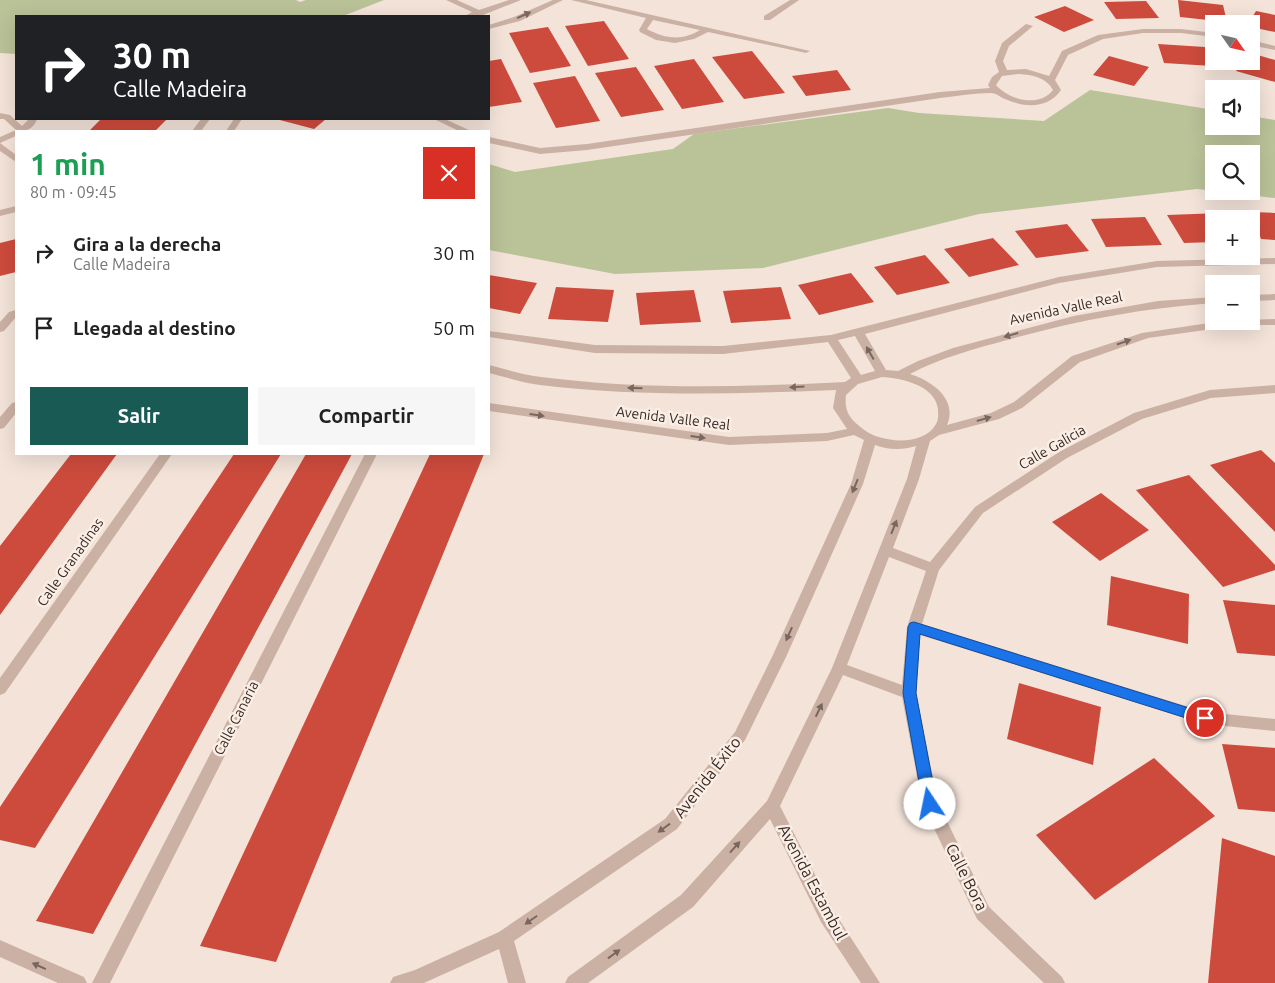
<!DOCTYPE html>
<html lang="es">
<meta charset="utf-8">
<style>
:root{--surface:#fff;--page:#f6f6f6;--text:#222;--muted:#767676;--accent:#1a5a55}
body{margin:0;font-family:Ubuntu,sans-serif;background:var(--page);color:var(--text);height:100vh;display:flex;flex-direction:column;font-size:19px;white-space:nowrap}
*{box-sizing:border-box;margin:0}
p{font-size:16px;color:var(--muted)}
.icon{flex:none;width:28px;height:28px;fill:none;stroke:currentColor;stroke-width:2;stroke-linecap:round;stroke-linejoin:round}
.map{position:relative;flex:1;overflow:hidden}
.sheet{position:absolute;left:15px;top:130px;width:475px;height:325px;display:flex;flex-direction:column;background:var(--surface);border-radius:0px;box-shadow:0 5px 20px #0002}
.sheet>*{flex:none}
.hud{position:absolute;left:15px;top:15px;width:475px;height:105px;border-radius:0px;box-shadow:0 5px 20px #0002;background:#202124;color:#fff;overflow:hidden}
.needle{width:32px;rotate:124deg}
.fabs{position:absolute;left:1205px;top:15px;display:grid;gap:10px}
.fabs a{display:grid;place-items:center;width:55px;height:55px;border-radius:0px;background:var(--surface);box-shadow:0 5px 20px #0002;font-size:25px}
.pin{position:absolute;display:grid;place-items:center;width:42px;height:42px;color:#fff;margin:-21px;border:2px solid #fff;border-radius:50%;box-shadow:0 1px 5px #0007}
.me{position:absolute;width:55px;margin:-28px;rotate:349deg;stroke-linejoin:round;filter:drop-shadow(0 0 4px #0008)}
.turn{display:flex;align-items:center;gap:18px;height:105px;padding:0 15px;font-size:22px}
.turn .icon{width:65px;height:65px;stroke-width:2.5}
.turn b{display:block;font-size:35px;line-height:42px}
.round{display:grid;place-items:center;flex:none;width:52px;height:52px;border-radius:0px;background:var(--page)}
.summary{display:flex;align-items:center;justify-content:space-between;height:85px;padding:0 15px}
h1{font-size:30px;font-weight:700;line-height:38px;color:#1e9e55}
.cta{display:flex;gap:10px;margin-top:auto;padding:10px 15px}
.cta a{flex:1;height:58px;border-radius:0px;background:var(--accent);color:#fff;font-size:20px;font-weight:700;line-height:58px;text-align:center}
.cta a+a{background:var(--page);color:var(--text)}
ul{padding:0;list-style:none}
li{display:flex;align-items:center;gap:15px;height:75px;padding:0 15px}
li div{flex:1}
li b{display:block;font-size:19px}
li em{font-style:normal}
.map>svg:first-child{display:block}
.green{fill:#bac298;fill-rule:evenodd}
.building{fill:#cd4b3d}
.lines{fill:none;stroke-linecap:round;stroke-linejoin:round}
.street{fill:#cbb1a4;fill-rule:evenodd}
.oneway{fill:#79665f}
.route{fill:#1a73e8;stroke:#114b97}
.labels{text-anchor:middle;stroke-width:5;stroke-linejoin:round;paint-order:stroke}
.street-label{font-size:14px;fill:#362926;stroke:#faeee5}
.near-street-label{font-size:16px;fill:#362926;stroke:#faeee5}
</style>
<div class="map">
<svg width="1275" height="983" viewBox="0 0 1275 983">
<rect width="100%" height="100%" fill="#f3e3d9"/>
<path class="green" d="M0 0H296L300 2 306 0H384L343 16H16V54L0 53Z
M1090 90 1214 110V126H1251V116L1275 120V198L1197 189 979 214 763 268 615 274 489 250V164L515 172 673 149 694 134 888 108 919 113 1044 121ZM1214 154H1251V191H1214Z"/>
<path class="building" d="M1178 0 1223 5 1227 22 1180 17Z
M1146 1 1159 18 1116 19 1104 2Z
M1065 6 1094 20 1064 32 1034 17Z
M1256 11 1275 15V32L1251 27V24H1248Z
M604 21 629 59 588 66 565 26Z
M548 27 571 66 530 73 509 33Z
M1158 44 1205 47 1212 66 1164 63Z
M752 51 785 93 744 99 712 57Z
M1251 53 1275 60V82L1236 71 1244 61H1251Z
M1109 56 1149 67 1134 86 1093 75Z
M501 59 522 102 489 107V61Z
M694 59 724 102 682 109 654 66Z
M636 67 664 110 621 117 595 73Z
M837 70 851 90 806 96 792 76Z
M575 76 600 121 556 128 533 83Z
M101 119H167L155 131H89Z
M276 119H326L314 129Z
M1252 212 1275 213V240L1261 239Z
M1221 213 1225 219H1214V242L1184 243 1167 215Z
M1145 217 1162 245 1106 247 1091 219Z
M1067 224 1089 251 1036 258 1015 231Z
M993 238 1019 265 969 277 944 249Z
M16 239V272L0 276V243Z
M925 255 950 283 897 295 874 267Z
M851 273 874 302 819 315 798 285Z
M489 275 537 283 520 314 489 308Z
M556 287 614 290 608 322 548 319Z
M781 287 791 319 731 323 723 291Z
M694 290 701 322 640 325 636 293Z
M1261 450 1275 463V532L1210 465Z
M71 454H117L0 615V546Z
M234 454H281L35 848 0 840V807Z
M306 454H352L93 934 36 921Z
M430 454H484L276 962 200 946Z
M1189 475 1275 565V570L1223 587 1136 490Z
M1101 493 1149 530 1100 561 1052 522Z
M1111 576 1189 594 1188 644 1107 625Z
M1223 600 1275 605V656L1237 653Z
M1019 683 1101 707 1093 765 1007 739Z
M1222 744 1275 748V812L1238 809Z
M1154 758 1215 816 1095 900 1036 835Z
M1222 838 1275 856V983H1208Z"/>
<g class="lines">
<path class="street" d="M446 0H457L479 10 509 0H521L483 15 465 16 472 12Z
M553 0H563L520 21 489 29V25L514 17Z
M571 0H586L810 51 806 53 708 32 694 39 675 43 656 40 640 32 639 30 646 18ZM653 20 700 30C683 41 665 39 647 29Z
M790 0H799L770 20H764V16Z
M1026 24 1033 26 1009 46 1003 61 1007 70 1026 69 1049 76 1062 51 1098 35 1143 29H1181L1214 33V37L1181 33H1143L1103 39 1068 55 1055 80 1061 90C1048 109 1025 108 1005 99 1000 97 996 93 991 93 974 93 957 96 940 98L587 150 540 154 489 143V137L540 148 587 144 940 92 990 88 988 85 992 77 999 72 995 61 1002 43ZM1019 74C1032 75 1046 77 1053 90 1039 108 1009 100 996 85L1002 76Z
M1251 40 1275 46V50L1251 45Z
M0 113 10 115 22 126 29 119H37C33 130 26 131 16 131V136L0 143V137L16 130 4 119H0Z
M201 119H210L201 131H192Z
M234 119H242L234 131H226Z
M434 119H445L471 131H459Z
M0 143 16 155V162L0 151Z
M16 206V212L0 216V210Z
M1275 258V264L1157 267 1059 283 865 334 886 370 898 371 918 361 953 348 1074 316 1158 301 1214 297V303C1143 308 1075 321 1007 340 974 349 940 358 910 374 932 381 958 399 947 425L991 413 1014 402 1072 356 1142 333 1222 321 1275 319V325H1241L1148 338 1080 362 1022 408 999 419 939 435 930 441 919 479 893 548 930 562 975 507 1059 452 1134 413 1210 390 1275 385V393L1211 398 1142 419 1067 458 983 513 939 570 922 624 1205 712 1275 719V731L1205 724 920 635 916 693 938 803 989 907 1062 977 1065 983H1044L977 919 922 803 902 697 843 675 780 806 833 910 880 983H861L821 922 770 819 693 907 588 983H565L568 977 681 895 767 801 832 668 907 479 916 446C903 450 888 450 875 445L863 484 786 657 745 740 677 829 514 941 526 983H508L499 949 424 983H390L393 977 415 970 499 932 665 819 735 732 772 657 851 484 864 440 854 435 827 441 729 445 489 411V403L729 437 827 433 847 429 833 408 836 390C738 394 639 397 540 385 523 383 506 377 489 373V365C506 369 523 375 541 377 642 390 744 387 845 382L851 378 828 342 723 354 595 353 489 337V331L595 345 723 346 831 335 1059 277 1157 261ZM855 336 875 371 861 375 838 340ZM882 377C901 378 935 385 938 409 938 414 939 419 936 424 924 447 880 443 863 429 850 419 844 412 846 395L858 384ZM889 557 926 571 907 627 902 685 847 665Z
M1275 294V300L1251 301V295Z
M16 310V317L4 331 0 332V322L9 312Z
M16 402V413L4 428 0 429V417L12 403Z
M160 454H172L5 693 0 695V678Z
M365 454H377L110 983H92Z
M0 940 84 977 87 983H58L0 957Z"/>
</g>
<defs><path id="oneway-solid" d="M-6-.8H1V-3.2L6.5 0L1 3.2V.8H-6Z" transform="scale(1.25)"/></defs>
<g class="oneway">
<use href="#oneway-solid" transform="translate(524 15) rotate(-24)"/>
<use href="#oneway-solid" transform="translate(1011 335) rotate(164)"/>
<use href="#oneway-solid" transform="translate(1124 342) rotate(-19)"/>
<use href="#oneway-solid" transform="translate(870 353) rotate(-120)"/>
<use href="#oneway-solid" transform="translate(797 387) rotate(177)"/>
<use href="#oneway-solid" transform="translate(635 388) rotate(-178)"/>
<use href="#oneway-solid" transform="translate(537 415) rotate(8)"/>
<use href="#oneway-solid" transform="translate(984 419) rotate(-16)"/>
<use href="#oneway-solid" transform="translate(698 437) rotate(8)"/>
<use href="#oneway-solid" transform="translate(855 486) rotate(112)"/>
<use href="#oneway-solid" transform="translate(894 527) rotate(-68)"/>
<use href="#oneway-solid" transform="translate(789 634) rotate(114)"/>
<use href="#oneway-solid" transform="translate(819 710) rotate(-64)"/>
<use href="#oneway-solid" transform="translate(664 828) rotate(144)"/>
<use href="#oneway-solid" transform="translate(735 847) rotate(-48)"/>
<use href="#oneway-solid" transform="translate(531 920) rotate(145)"/>
<use href="#oneway-solid" transform="translate(614 954) rotate(-36)"/>
<use href="#oneway-solid" transform="translate(39 966) rotate(-156)"/>
</g>
<path class="route" d="M914 622 1205 713 1210 714 1212 718 1210 722 1205 724 920 634 916 693 937 804 935 808 930 810 925 808 923 804 903 693 908 627 910 623Z"/>
<g class="labels">
<g class="street-label">
<text transform="translate(1066 308) rotate(-12)" y="5">Avenida Valle Real</text>
<text transform="translate(673 418) rotate(7)" y="5">Avenida Valle Real</text>
<text transform="translate(1052 447) rotate(-30)" y="5">Calle Galicia</text>
<text transform="translate(70 562) rotate(-55)" y="5">Calle Granadinas</text>
<text transform="translate(236 718) rotate(-63)" y="5">Calle Canaria</text>
</g>
<g class="near-street-label">
<text transform="translate(707 777) rotate(-52)" y="6">Avenida Éxito</text>
<text transform="translate(967 877) rotate(63)" y="6">Calle Bora</text>
<text transform="translate(813 882) rotate(62)" y="6">Avenida Estambul</text>
</g>
</g>
</svg>
<div class="fabs">
<a><svg class="needle" viewBox="-14 -14 28 28"><path d="M0-13l5 13h-10z" fill="#e53935"/><path d="M0 13l5-13h-10z" fill="#767676"/></svg></a>
<a><svg class="icon" aria-label="sound" viewBox="0 0 24 24"><path d="M4 9h4l5-4v14l-5-4H4zM17 9q2 3 0 6"/></svg></a>
<a><svg class="icon" aria-label="search" viewBox="0 0 24 24"><circle cx="10" cy="10" r="6"/><path d="M15 15l6 6"/></svg></a>
<a>+</a>
<a>−</a>
</div>
<div class="pin" style="left:1205px;top:718px;background:#d93025"><svg class="icon" aria-label="arrive" viewBox="0 0 24 24"><path d="M6 21V4h12l-3 4 3 4H6"/></svg></div>
<svg class="me" style="left:930px;top:804px" viewBox="-20 -20 40 40"><circle r="19" fill="#fff"/><path d="M0-13L10 11 0 6-10 11z" fill="#1a73e8"/></svg>
<div class="hud">
<div class="turn"><svg class="icon" aria-label="right" viewBox="0 0 24 24"><path d="M7 20v-9h11M14 6l5 5-5 5"/></svg><div><b>30 m</b>Calle Madeira</div></div>
</div>
<section class="sheet">
<div class="summary"><div><h1>1 min</h1><p>80 m · 09:45</p></div><a class="round" style="background:#d93025;color:#fff"><svg class="icon" aria-label="close" viewBox="0 0 24 24"><path d="M6 6l12 12M18 6L6 18"/></svg></a></div>
<ul>
<li><svg class="icon" aria-label="right" viewBox="0 0 24 24"><path d="M7 20v-9h11M14 6l5 5-5 5"/></svg><div><b>Gira a la derecha</b><p>Calle Madeira</p></div><em>30 m</em></li>
<li><svg class="icon" aria-label="arrive" viewBox="0 0 24 24"><path d="M6 21V4h12l-3 4 3 4H6"/></svg><div><b>Llegada al destino</b></div><em>50 m</em></li>
</ul>
<div class="cta"><a>Salir</a><a>Compartir</a></div>
</section>
</div>
